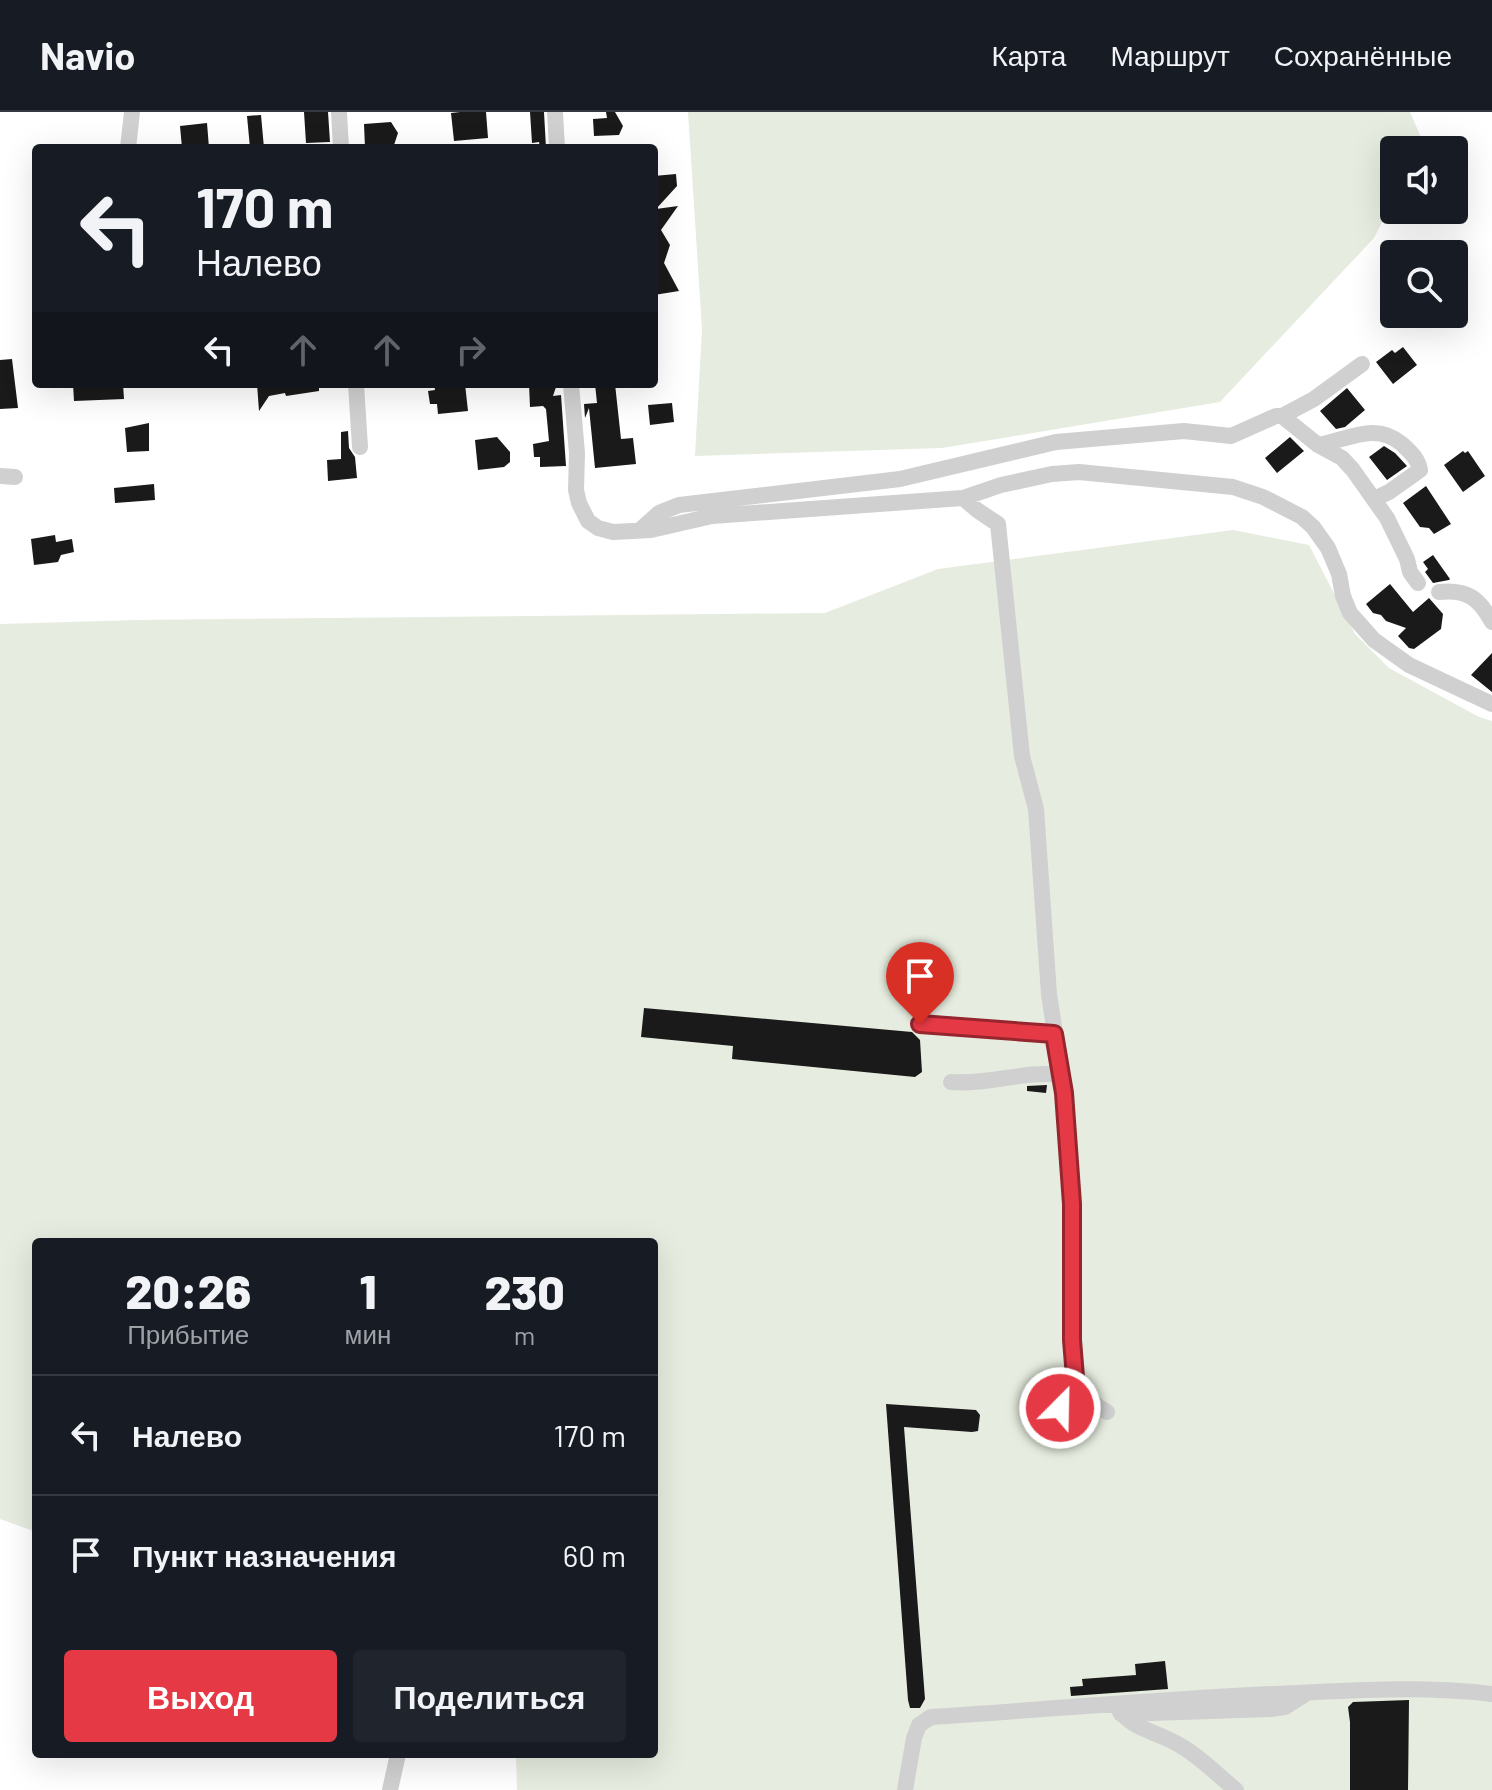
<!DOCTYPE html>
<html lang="ru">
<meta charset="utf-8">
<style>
:root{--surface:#171b24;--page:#20242c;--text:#f1f3f6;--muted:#9ea1a6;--line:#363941;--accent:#e63946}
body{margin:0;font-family:Barlow,sans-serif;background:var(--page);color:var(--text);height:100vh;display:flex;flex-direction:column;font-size:30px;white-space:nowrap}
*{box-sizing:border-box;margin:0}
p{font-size:26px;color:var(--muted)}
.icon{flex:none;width:44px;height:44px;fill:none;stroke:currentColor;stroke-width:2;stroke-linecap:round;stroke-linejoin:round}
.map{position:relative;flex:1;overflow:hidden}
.panel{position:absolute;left:32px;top:1126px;width:626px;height:520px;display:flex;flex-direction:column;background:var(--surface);border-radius:8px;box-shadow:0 8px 32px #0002}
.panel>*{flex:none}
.banner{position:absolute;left:32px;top:32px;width:626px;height:244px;border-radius:8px;box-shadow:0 8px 32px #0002;background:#171b24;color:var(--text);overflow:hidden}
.tools{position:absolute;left:1380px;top:24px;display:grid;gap:16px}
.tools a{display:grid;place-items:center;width:88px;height:88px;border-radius:8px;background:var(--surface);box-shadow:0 8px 32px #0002;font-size:40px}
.pin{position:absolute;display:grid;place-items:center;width:68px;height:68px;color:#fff;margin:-82px -34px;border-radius:50% 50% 50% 0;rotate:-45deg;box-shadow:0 0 8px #0007}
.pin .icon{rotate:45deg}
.me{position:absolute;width:88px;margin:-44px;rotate:23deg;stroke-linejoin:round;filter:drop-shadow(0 0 6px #0008)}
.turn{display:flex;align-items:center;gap:28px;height:168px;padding:0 32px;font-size:36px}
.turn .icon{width:104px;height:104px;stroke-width:2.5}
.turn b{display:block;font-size:56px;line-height:68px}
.lanes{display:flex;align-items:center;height:76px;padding:0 32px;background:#0003;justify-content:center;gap:40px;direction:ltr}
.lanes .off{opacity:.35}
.eta{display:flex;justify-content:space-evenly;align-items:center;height:136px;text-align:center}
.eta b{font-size:48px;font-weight:800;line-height:56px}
.button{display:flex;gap:16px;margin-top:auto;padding:16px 32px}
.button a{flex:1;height:92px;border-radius:8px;background:var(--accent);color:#fff;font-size:32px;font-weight:800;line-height:92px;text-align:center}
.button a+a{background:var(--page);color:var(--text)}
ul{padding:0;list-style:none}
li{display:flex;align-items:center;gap:24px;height:120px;padding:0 32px;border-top:2px solid var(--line)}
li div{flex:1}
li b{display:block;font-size:30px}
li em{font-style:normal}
header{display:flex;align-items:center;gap:48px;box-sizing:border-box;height:112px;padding:0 40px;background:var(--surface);border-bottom:2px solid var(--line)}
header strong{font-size:38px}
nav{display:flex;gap:44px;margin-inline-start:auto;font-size:28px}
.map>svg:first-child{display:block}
.green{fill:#e6ecdf}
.building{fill:#1a1a1a}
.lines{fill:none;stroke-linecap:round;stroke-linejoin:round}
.minor{stroke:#d0d0d0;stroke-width:16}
.route-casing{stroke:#96252e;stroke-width:20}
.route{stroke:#e63946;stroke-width:14}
</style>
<header>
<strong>Navio</strong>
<nav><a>Карта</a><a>Маршрут</a><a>Сохранённые</a></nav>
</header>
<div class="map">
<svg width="1492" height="1678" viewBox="0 0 1492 1678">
<rect width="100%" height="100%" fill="#fff"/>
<path class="green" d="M688 0H1410L1423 30 1419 38H1394V86L1374 126 1220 290 942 336 695 344 702 217Z
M1233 418 1309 433 1355 522 1389 556 1479 605 1492 609V1678H517L516 1642H654V1130H36V1420L0 1407V512L137 508 825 501 938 457Z"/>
<path class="building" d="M304 0H328L330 30 306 31Z
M460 0H486L488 26 454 29 451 1Z
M530 0H544L546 36H540L539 30 532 31Z
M606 0H615L623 14 619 23 594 24 593 7 607 6Z
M261 3 264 36H250L247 4Z
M391 10 398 21 393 36H365L364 12Z
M207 11 209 36H182L180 14Z
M676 62 677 74 656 97 678 94 661 118 670 133 664 151 679 179 654 183V64Z
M1403 235 1417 253 1393 272 1376 250 1392 238 1395 241Z
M12 247 18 296 0 297V248Z
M73 272H123L124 287 74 289Z
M257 272H319V279L286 284 285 281 269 284 259 299Z
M434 272H465L468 299 438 302 437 292H430L428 279 435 278Z
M529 272H557L553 284 561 283 566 354 540 355V345H534L533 332 549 329 546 297 543 294 530 295Z
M595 272H615L621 327 633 326 636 352 595 356 589 296 585 306 584 292 597 291Z
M1347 276 1365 298 1345 315 1336 317 1320 299Z
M672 291 674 310 650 313 648 293Z
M149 311V339L127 340 125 316Z
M348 319 349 336 355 345 357 366 328 369 327 348 341 347V320Z
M497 325 510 340V350L504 355 478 358 475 328Z
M1290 325 1304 339 1277 361 1265 346Z
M1384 334 1395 341 1407 354 1387 368 1369 345Z
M1463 339 1465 341 1468 339 1485 364 1463 380 1444 353Z
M154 372 155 388 115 391 114 376Z
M1426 374 1451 412 1434 422 1429 416 1420 415 1403 391Z
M55 423 56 430 72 427 74 440 61 443 58 450 34 453 31 427Z
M1433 443 1450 467 1449 468 1433 471 1425 460 1428 457 1423 450Z
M1390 472 1413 500 1429 486 1443 502 1441 517 1414 537 1409 536 1398 524 1406 516 1386 509 1381 503 1373 501 1366 492Z
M1492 541V580L1471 563Z
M644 896 912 920 920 928 922 960 915 965 732 947 733 934 641 925Z
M1047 973 1046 981 1027 979V974Z
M886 1292 976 1298 980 1303 978 1319 972 1320 904 1315 925 1587 920 1596H910L908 1588Z
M1165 1549 1168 1577 1071 1584 1070 1575 1083 1574 1082 1567 1136 1563 1135 1552Z
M1409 1588 1408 1678H1350V1610L1348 1595 1353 1590Z"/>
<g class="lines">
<path class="minor" d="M339 0 341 36
M555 0 557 36
M128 36 132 0
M356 272 360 335
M571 272 577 341 576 378 579 391 588 409 598 416 613 420 651 418 712 404 963 386 1001 373 1052 362 1079 360 1233 375 1263 385 1302 405 1313 415 1328 436 1339 462 1343 484 1350 501 1374 528 1409 553 1492 592
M1282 304 1314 287 1362 252
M1318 333C1348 328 1375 309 1402 332 1410 340 1418 346 1420 358L1389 380 1374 387
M0 364 15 365
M963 386 977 398 998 412 1022 644 1036 697 1049 882 1064 981 1072 1092 1073 1249C1076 1272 1086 1289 1107 1300
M640 418 659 401 679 393 900 367 1056 330 1184 319 1231 324 1276 304H1282L1318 333 1342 346 1353 358 1387 406 1407 447 1410 460 1418 471
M1439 480C1467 477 1479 486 1492 510
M920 912 1054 922
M951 970C991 973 1024 958 1062 963
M1036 1299C1070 1298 1062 1289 1075 1265
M1120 1600C1135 1618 1161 1621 1181 1634 1202 1646 1217 1663 1236 1678
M1121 1602 1270 1597 1285 1595 1307 1581
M390 1678 398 1642
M905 1678 914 1626 919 1613 931 1605C1053 1597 1175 1586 1297 1581 1362 1578 1427 1574 1492 1582"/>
</g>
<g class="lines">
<defs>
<path id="route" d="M920 912 1054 922 1064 981 1072 1092V1228L1075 1265 1067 1288 1060 1296"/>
</defs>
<use href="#route" class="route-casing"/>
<use href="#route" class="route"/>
</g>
</svg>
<div class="tools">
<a><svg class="icon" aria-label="sound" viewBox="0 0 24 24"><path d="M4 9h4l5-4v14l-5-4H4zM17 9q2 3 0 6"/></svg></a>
<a><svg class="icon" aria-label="search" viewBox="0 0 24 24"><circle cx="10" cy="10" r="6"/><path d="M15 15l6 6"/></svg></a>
</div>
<div class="pin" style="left:920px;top:912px;background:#d93025"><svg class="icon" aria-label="arrive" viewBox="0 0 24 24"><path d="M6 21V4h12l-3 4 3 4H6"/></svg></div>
<svg class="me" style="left:1060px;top:1296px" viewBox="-20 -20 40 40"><circle r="17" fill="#e63946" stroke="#fff" stroke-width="3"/><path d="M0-11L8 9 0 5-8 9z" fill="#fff"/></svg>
<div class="banner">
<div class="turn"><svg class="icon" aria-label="left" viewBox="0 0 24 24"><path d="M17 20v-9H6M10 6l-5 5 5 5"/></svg><div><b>170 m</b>Налево</div></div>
<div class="lanes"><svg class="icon" aria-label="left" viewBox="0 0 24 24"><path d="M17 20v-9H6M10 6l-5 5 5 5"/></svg><svg class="icon off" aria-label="ahead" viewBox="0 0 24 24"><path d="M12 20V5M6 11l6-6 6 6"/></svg><svg class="icon off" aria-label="ahead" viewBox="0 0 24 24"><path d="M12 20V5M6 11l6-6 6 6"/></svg><svg class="icon off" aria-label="right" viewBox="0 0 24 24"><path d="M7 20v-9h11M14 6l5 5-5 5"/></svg></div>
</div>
<section class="panel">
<div class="eta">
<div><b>20:26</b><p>Прибытие</p></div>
<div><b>1</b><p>мин</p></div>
<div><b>230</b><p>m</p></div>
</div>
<ul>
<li><svg class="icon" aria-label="left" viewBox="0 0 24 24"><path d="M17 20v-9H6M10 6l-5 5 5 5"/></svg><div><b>Налево</b></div><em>170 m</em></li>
<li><svg class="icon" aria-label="arrive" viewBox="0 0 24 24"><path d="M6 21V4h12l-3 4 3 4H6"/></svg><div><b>Пункт назначения</b></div><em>60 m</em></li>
</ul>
<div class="button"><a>Выход</a><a>Поделиться</a></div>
</section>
</div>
